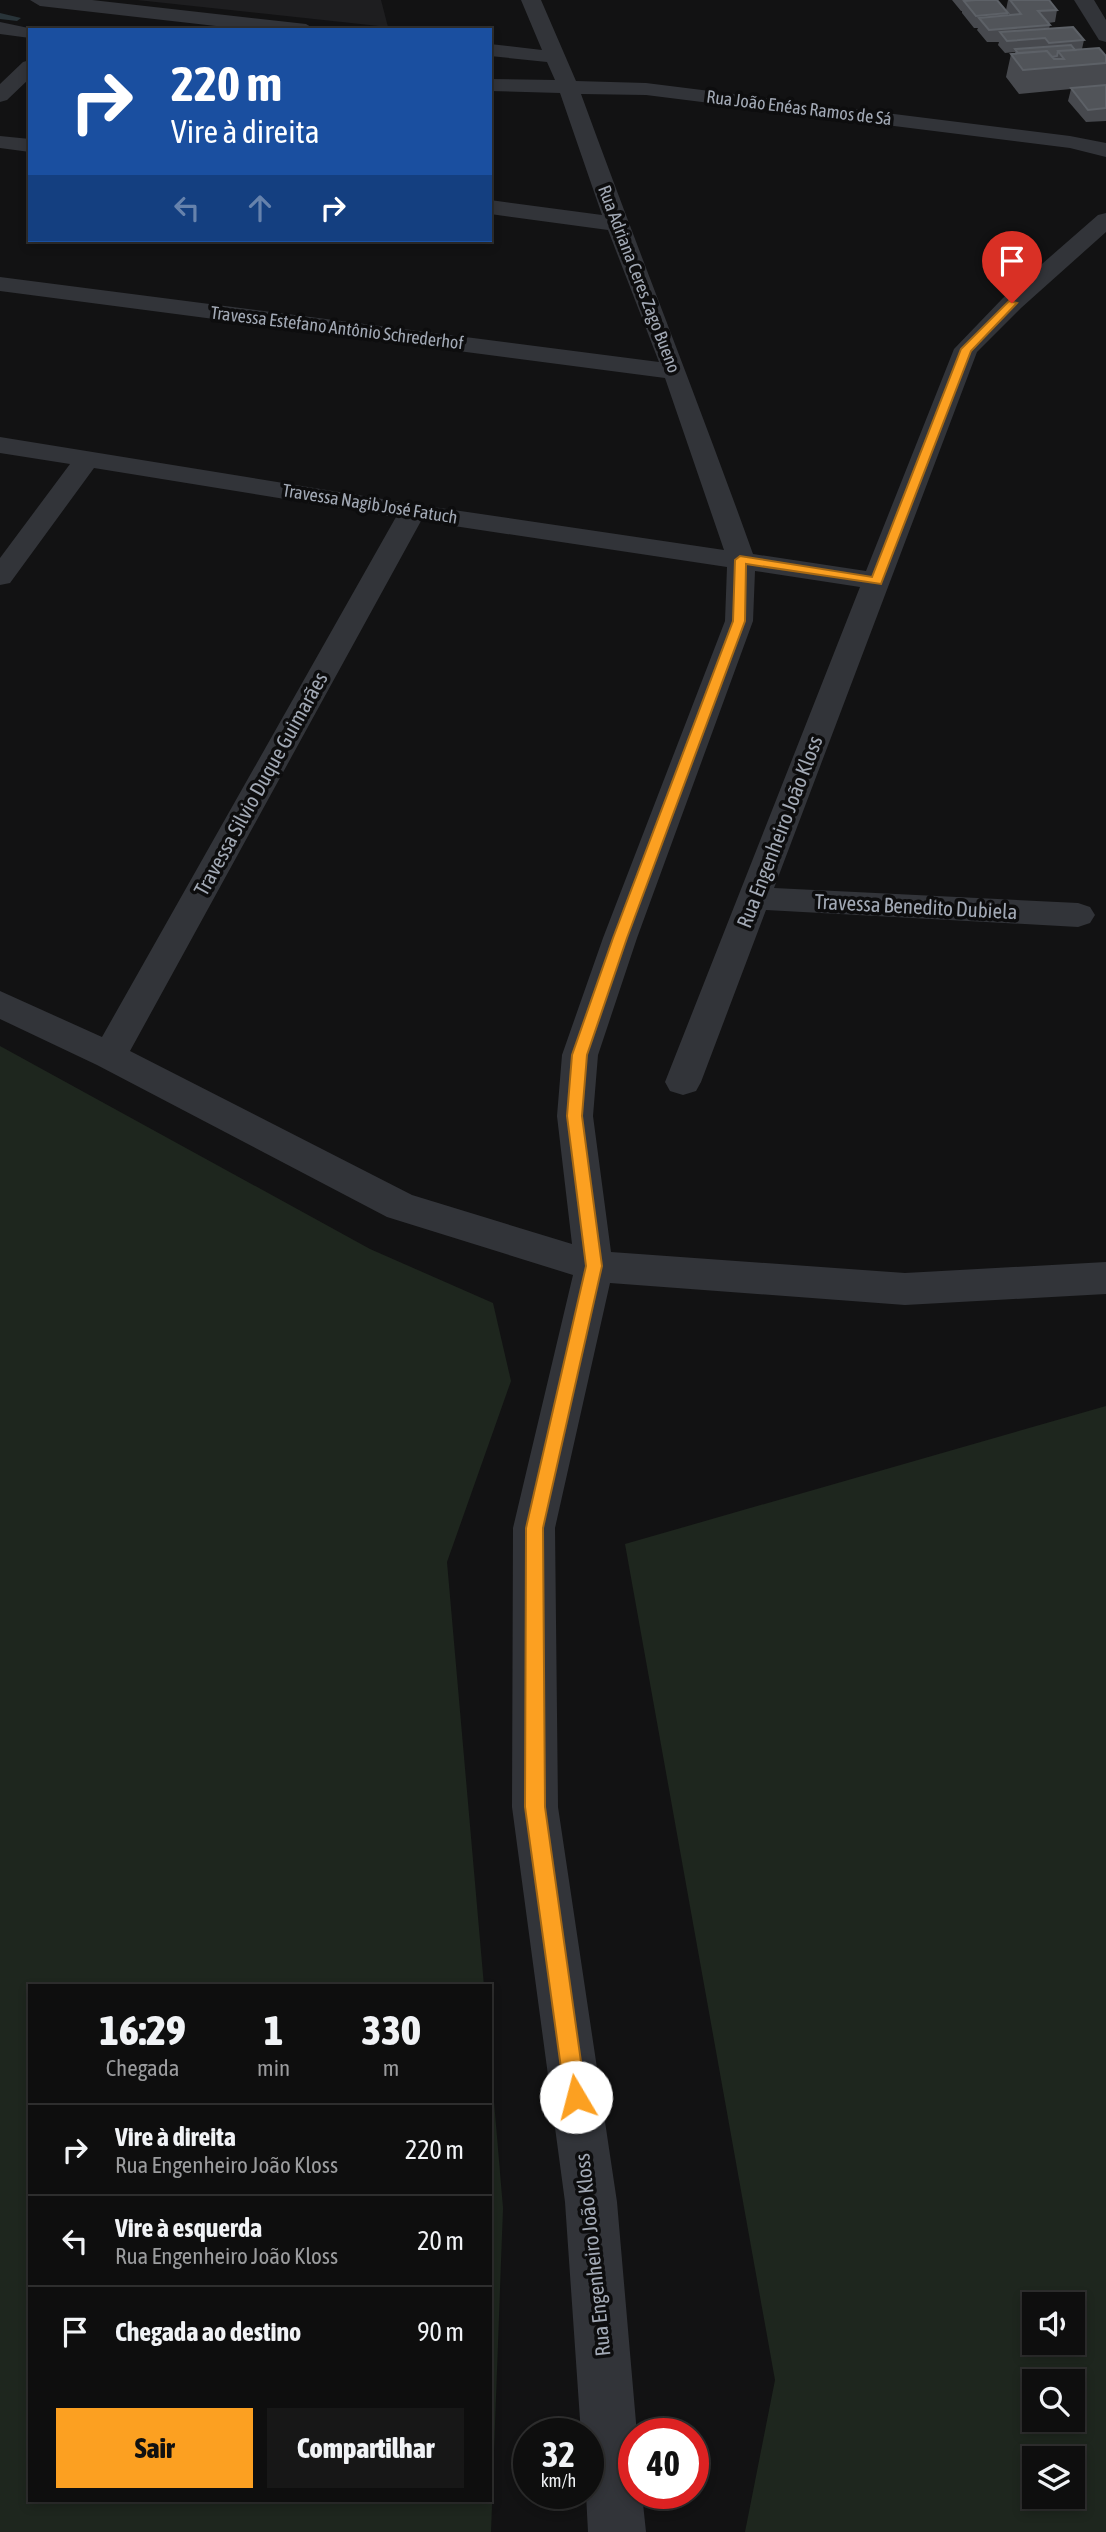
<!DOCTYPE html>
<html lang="pt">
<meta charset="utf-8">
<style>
:root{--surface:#0e0e0e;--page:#171717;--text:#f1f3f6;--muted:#9b9c9e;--line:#2e2e2e;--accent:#fca021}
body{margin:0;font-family:"Asap Condensed",sans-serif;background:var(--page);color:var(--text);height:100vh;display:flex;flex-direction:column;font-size:26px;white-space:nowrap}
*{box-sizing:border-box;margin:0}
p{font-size:23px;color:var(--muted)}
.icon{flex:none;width:38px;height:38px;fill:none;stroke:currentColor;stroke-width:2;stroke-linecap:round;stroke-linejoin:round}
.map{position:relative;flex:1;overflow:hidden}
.sheet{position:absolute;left:28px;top:1984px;width:464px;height:518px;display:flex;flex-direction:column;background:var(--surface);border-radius:0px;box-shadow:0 4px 10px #0003,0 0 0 2px var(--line)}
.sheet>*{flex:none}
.banner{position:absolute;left:28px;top:28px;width:464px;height:214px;border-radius:0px;box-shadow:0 4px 10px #0003,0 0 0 2px var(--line);background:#1a4fa0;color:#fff;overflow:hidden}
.buttons{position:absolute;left:1022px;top:2292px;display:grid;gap:14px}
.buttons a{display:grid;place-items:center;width:63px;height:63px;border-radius:0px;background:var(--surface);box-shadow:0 4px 10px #0003,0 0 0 2px var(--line);font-size:35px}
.speed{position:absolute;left:513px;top:2418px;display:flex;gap:14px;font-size:35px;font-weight:700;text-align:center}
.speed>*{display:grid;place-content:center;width:91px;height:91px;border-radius:50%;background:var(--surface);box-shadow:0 4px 10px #0003,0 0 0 2px var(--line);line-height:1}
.speed small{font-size:18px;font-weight:400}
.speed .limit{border:10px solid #d22;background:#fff;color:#111}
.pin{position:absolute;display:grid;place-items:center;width:60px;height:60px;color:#fff;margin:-72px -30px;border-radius:50% 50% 50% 0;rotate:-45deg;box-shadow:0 0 7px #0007}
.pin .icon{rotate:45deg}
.me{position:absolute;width:77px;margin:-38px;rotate:352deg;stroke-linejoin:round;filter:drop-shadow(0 0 5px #0008)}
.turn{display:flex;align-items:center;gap:24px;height:147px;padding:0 28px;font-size:32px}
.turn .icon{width:91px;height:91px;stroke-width:2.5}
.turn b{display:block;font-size:49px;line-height:60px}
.lanes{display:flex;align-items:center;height:66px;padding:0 28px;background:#0003;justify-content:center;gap:35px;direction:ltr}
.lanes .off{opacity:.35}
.eta{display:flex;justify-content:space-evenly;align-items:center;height:119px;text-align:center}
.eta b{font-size:42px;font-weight:800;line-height:49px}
.button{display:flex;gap:14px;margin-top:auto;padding:14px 28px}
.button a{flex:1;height:80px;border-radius:0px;background:var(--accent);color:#111;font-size:28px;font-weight:800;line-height:80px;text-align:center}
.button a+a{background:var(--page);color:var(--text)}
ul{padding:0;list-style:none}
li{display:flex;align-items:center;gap:21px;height:91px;padding:0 28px;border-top:2px solid var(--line)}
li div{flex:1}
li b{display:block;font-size:26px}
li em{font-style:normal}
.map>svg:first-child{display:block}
.built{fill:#1e1e20}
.green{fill:#1e261e;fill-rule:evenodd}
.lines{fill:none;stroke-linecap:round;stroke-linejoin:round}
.stream{fill:#293439;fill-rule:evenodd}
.minor{fill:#323439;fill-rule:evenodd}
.wall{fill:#47494e}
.building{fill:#515459;stroke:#5d6167;stroke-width:2}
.route{fill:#fca021;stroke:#a46815;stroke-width:2}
.labels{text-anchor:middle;stroke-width:7;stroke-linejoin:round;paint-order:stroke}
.far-street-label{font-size:18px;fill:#a2a9b5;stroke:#0d0d0e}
.street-label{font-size:21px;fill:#a2a9b5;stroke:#0d0d0e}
</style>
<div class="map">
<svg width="1106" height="2532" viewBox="0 0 1106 2532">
<rect width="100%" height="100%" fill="#121213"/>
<path class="built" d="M137 0H381L388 27Z"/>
<path class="green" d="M0 1046 370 1249 493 1303 511 1381 447 1562 484 1986H30V2501H490V2054L503 2208 491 2532H0Z
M1106 1406V2532H745L775 2380 625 1544ZM1034 2305H1073V2343H1034ZM1034 2382H1073V2420H1034ZM1034 2459H1073V2497H1034Z"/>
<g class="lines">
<path class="stream" d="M0 13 21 18 17 21 0 19Z"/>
<path class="minor" d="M30 0H92L306 24 316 30H251L40 6Z
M521 0H541L576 81 646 83 1070 136 1106 143V157L1070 148 646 95 581 94C637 248 698 400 753 554L866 571 954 349 1003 298 1098 215 1106 213V232L1021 308 977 352 774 888 1078 903 1090 907 1095 915 1090 923 1078 927 766 910 701 1082 696 1091 683 1095 670 1091 665 1082 860 587 755 571 753 621 637 938 598 1055 593 1116 611 1252 905 1273 1106 1262V1294L905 1305 610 1283 555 1528 558 1807 617 2202 637 2434H634V2494H642L646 2532H588L586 2494H588V2434H581L565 2202 512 1807 513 1528 573 1275 387 1217 97 1065 0 1019V991L102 1037 396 517 94 468 10 583 0 585V558L70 464 0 453V437L413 504 724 550 665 378 0 291V277L659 362 608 230 490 214V200L602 215 560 93 490 91V79L555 80 547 62 490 56V44L542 50ZM421 521 727 567 725 621 603 938 562 1055 557 1116 572 1244 412 1195 130 1051Z
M1074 0H1094L1106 20V42L1099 40Z
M0 22 38 30H30V38L0 34Z
M30 60V78L7 100 0 102V84L23 62Z
M0 136 30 139V152L0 148Z"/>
</g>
<path class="wall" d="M952 0H997L1008 13V15H1010L1006 10 1008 0H1049L1057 10 1055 22 1048 23 1050 25 1049 29 1084 40 1082 49 1106 56V121L1086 122 1068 101 1071 89 1019 94 1006 77 1011 54 1015 53V52L1005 53 998 45 999 42H987L977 30 978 28H974L962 13V11H961Z"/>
<path class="building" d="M976 0H997L1008 13 976 16 964 1Z
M1010 0H1049L1057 10 1038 11 1050 25 989 30 979 18 1021 14Z
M1073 27 1084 40 1049 43 1045 38 1007 41 1000 32Z
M1071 45 1075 50 1058 51 1057 56 1052 57 1047 51 1018 53 1015 49Z
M1099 48 1106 56V63L1023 70 1011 54 1047 51 1054 59H1064L1058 51Z
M1106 85V108L1088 110 1071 88Z"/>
<path class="route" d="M1009 301 1017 303 971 351 881 584 746 564 745 621 627 938 587 1055 582 1116 602 1266 543 1528 545 1807 586 2097 583 2104 576 2107 568 2104 565 2097 525 1807 526 1528 586 1266 567 1116 572 1055 613 938 733 621 735 560 740 556 872 577 961 349Z"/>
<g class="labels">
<g class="far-street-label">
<text transform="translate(799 108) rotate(7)" y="6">Rua João Enéas Ramos de Sá</text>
<text transform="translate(639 279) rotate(69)" y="6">Rua Adriana Ceres Zago Bueno</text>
<text transform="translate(337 328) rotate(7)" y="6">Travessa Estefano Antônio Schrederhof</text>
<text transform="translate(370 504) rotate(9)" y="6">Travessa Nagib José Fatuch</text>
</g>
<g class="street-label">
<text transform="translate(261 784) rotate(-61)" y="7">Travessa Silvio Duque Guimarães</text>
<text transform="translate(780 832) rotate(-69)" y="7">Rua Engenheiro João Kloss</text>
<text transform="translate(916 907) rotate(3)" y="7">Travessa Benedito Dubiela</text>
<text transform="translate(593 2255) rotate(-96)" y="7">Rua Engenheiro João Kloss</text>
</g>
</g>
</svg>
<div class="buttons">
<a><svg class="icon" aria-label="sound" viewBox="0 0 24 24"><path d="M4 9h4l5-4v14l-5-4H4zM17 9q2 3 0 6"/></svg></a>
<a><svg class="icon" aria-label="search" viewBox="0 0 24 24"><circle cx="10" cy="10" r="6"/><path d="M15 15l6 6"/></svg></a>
<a><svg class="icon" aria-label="layers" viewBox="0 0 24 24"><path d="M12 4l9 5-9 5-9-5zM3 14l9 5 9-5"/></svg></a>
</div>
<div class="speed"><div>32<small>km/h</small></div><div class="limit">40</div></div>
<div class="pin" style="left:1012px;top:303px;background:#d93025"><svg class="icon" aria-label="arrive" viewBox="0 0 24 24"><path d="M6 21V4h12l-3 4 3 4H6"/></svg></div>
<svg class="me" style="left:576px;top:2097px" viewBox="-20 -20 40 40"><circle r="19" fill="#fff"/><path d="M0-13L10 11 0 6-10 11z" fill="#fca021"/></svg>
<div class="banner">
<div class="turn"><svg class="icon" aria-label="right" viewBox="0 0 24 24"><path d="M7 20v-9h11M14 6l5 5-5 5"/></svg><div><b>220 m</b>Vire à direita</div></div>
<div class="lanes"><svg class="icon off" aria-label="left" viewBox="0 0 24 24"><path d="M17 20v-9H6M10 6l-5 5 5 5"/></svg><svg class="icon off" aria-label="ahead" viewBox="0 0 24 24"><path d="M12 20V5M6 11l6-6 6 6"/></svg><svg class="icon" aria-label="right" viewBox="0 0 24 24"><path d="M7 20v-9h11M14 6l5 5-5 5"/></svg></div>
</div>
<section class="sheet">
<div class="eta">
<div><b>16:29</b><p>Chegada</p></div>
<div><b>1</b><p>min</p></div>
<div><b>330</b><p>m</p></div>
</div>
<ul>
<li><svg class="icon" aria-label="right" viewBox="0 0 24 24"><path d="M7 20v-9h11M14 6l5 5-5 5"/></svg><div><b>Vire à direita</b><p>Rua Engenheiro João Kloss</p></div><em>220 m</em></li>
<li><svg class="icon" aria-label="left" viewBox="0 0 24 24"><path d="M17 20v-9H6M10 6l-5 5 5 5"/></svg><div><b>Vire à esquerda</b><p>Rua Engenheiro João Kloss</p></div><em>20 m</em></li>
<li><svg class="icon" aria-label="arrive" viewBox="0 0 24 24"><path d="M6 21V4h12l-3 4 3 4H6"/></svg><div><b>Chegada ao destino</b></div><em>90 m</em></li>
</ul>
<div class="button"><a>Sair</a><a>Compartilhar</a></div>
</section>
</div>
